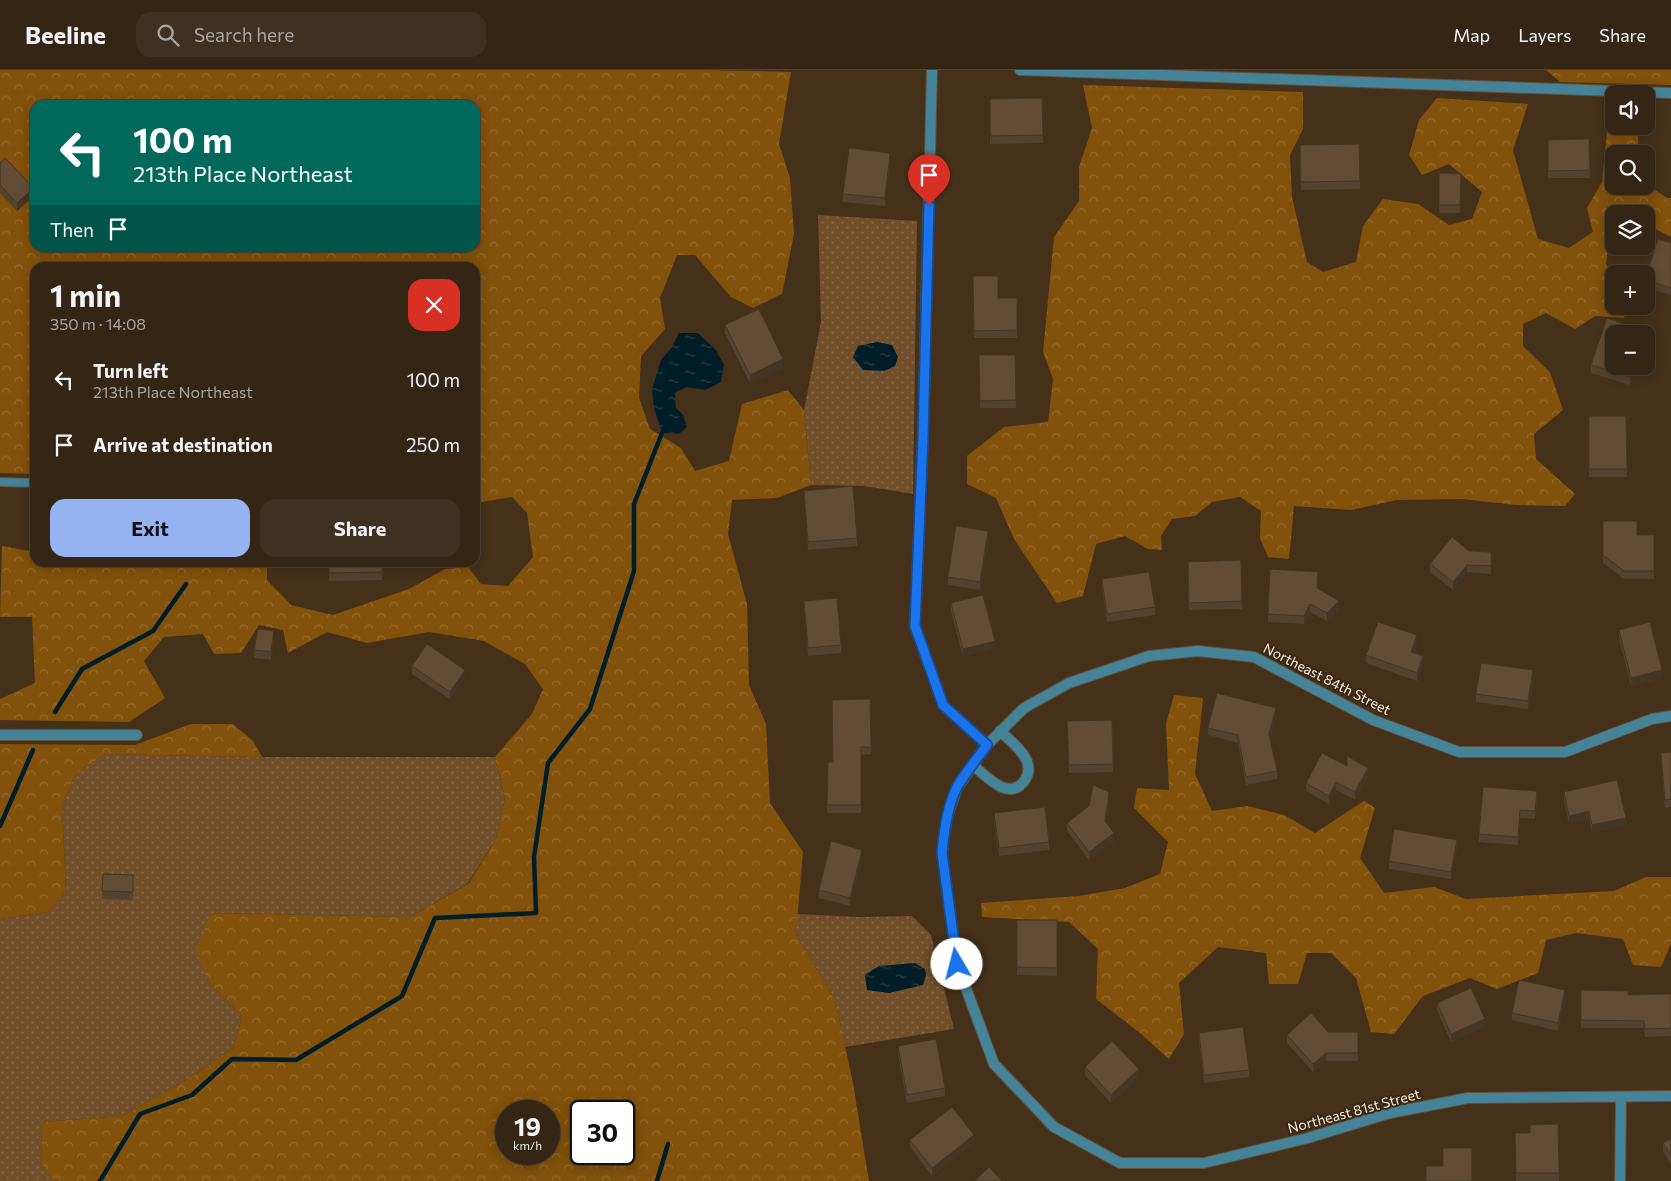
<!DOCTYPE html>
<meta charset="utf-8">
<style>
:root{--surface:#342514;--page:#3f3122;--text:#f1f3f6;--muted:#a9a5a0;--line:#4e4234;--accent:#95b2f1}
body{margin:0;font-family:Commissioner,sans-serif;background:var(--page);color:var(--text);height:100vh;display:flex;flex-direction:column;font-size:19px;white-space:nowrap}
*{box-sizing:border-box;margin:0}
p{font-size:16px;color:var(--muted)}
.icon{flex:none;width:28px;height:28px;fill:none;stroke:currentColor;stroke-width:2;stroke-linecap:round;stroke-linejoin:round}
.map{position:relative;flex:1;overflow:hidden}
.drawer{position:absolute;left:30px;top:192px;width:450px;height:305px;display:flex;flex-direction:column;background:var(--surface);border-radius:15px;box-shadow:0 2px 12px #0003,0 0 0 1px var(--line)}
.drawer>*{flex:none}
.guide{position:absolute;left:30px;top:30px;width:450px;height:152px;border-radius:15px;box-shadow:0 2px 12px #0003,0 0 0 1px var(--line);background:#00695c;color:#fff;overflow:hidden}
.buttons{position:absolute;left:1605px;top:15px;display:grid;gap:10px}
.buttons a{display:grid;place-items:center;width:50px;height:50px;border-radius:10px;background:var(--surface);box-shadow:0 2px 12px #0003,0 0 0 1px var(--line);font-size:25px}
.speed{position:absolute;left:495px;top:1030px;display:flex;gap:10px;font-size:25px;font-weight:700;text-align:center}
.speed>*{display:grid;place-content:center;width:65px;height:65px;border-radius:50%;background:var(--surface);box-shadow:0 2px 12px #0003,0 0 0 1px var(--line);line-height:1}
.speed small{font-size:12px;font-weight:400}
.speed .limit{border:2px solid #111;border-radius:8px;background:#fff;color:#111}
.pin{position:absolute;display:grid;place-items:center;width:42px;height:42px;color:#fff;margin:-51px -21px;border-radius:50% 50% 50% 0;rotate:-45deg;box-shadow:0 0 5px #0007}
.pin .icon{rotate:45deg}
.me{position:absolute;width:55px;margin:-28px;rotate:352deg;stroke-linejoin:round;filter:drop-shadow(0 0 4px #0008)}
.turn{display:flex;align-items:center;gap:18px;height:105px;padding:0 20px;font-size:22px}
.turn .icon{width:65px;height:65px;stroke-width:2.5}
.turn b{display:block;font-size:35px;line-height:42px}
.then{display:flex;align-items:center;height:48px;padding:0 20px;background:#0003;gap:10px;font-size:19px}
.round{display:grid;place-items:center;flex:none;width:52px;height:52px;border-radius:15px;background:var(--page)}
.summary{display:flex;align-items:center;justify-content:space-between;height:85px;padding:0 20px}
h1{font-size:30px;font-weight:700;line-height:38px}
.cta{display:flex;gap:10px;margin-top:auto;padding:10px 20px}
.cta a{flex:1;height:58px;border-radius:15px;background:var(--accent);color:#111;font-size:20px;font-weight:700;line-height:58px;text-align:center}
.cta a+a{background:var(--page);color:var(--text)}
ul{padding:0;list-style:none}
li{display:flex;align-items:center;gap:15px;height:65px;padding:0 20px}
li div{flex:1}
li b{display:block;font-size:19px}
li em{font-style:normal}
header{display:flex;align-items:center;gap:30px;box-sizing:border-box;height:70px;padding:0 25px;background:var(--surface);border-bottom:1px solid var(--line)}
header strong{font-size:24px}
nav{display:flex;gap:28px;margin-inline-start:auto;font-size:18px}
.search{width:350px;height:45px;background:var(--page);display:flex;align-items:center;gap:12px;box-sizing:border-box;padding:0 18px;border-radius:15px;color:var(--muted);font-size:19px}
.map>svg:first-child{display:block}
.grass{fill:url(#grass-dots)}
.forest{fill:url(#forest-crowns);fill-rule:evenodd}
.water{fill:url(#water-ripples)}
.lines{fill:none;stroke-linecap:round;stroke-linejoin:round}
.stream{stroke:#011e28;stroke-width:4.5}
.service-casing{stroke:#624f3a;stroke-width:10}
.minor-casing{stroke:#624f3a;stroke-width:12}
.service{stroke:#458399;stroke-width:8}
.minor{stroke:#458399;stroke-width:10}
.wall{fill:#54412e}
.shaded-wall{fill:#453525}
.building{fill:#624c35;stroke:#453525}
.route-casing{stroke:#114b97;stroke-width:12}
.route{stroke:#1a73e8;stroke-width:9}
.labels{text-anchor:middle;stroke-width:4;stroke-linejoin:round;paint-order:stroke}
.street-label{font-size:14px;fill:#fbeee0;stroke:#3a2710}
</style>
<header>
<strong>Beeline</strong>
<div class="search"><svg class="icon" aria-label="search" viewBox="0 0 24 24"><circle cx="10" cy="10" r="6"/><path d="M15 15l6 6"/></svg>Search here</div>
<nav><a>Map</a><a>Layers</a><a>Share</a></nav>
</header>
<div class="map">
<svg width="1671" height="1111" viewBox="0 0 1671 1111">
<defs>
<pattern id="grass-dots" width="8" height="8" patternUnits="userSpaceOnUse" patternTransform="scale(1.25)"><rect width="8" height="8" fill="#714f2a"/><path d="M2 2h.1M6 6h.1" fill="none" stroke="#866949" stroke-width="1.8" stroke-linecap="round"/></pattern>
<pattern id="forest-crowns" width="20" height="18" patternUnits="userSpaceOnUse" patternTransform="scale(1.25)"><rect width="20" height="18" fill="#82510b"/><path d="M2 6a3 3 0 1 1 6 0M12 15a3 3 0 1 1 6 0" fill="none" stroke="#956a2e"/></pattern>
<pattern id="water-ripples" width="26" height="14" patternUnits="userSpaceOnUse" patternTransform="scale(1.25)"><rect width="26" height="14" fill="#011e28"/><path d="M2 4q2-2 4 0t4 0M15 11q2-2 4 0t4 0" fill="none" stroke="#273f47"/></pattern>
</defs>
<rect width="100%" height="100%" fill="#45311a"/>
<path class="grass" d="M818 145 917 151 913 424 864 416 811 415 804 340 821 252Z
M105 684 262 687H495L505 728 496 769 468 813 411 847 211 843 208 911 242 946 234 977 194 1005 123 1046 42 1052 41 1093 54 1111H0V849L48 842 66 821 62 737 75 705Z
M797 844 858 847 912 846 931 865 954 959 845 977 835 930 796 864Z"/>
<path class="forest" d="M0 0H706L791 2 779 74 790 108 794 164 782 224 753 238 731 227 695 185H677L660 228 665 259 641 286 639 328 650 359 681 378 695 401 729 391 742 334 788 320 804 340 811 415 777 428 732 430 728 464 747 534 749 615 766 654 770 733 803 782 796 864 835 930 853 1013 869 1111H54L41 1093 42 1052 123 1046 194 1005 234 977 242 946 208 911 196 880 211 843 411 847 469 813 496 769 505 728 495 687 532 644 543 619 525 594 484 571 429 562 367 573 327 562 288 583 283 560 259 555 241 583 214 584 203 564 164 567 144 591 165 628 129 652 0 650V629L35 613 32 547H0L2 476 35 482V492L55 493 57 497 62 492 267 493V510L291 535 333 545 409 519 445 499 468 497 481 514 508 516 533 487 527 443 512 427 475 433V198H35V404L0 403ZM35 35H475V178H35ZM506 1041H549V1084H506ZM581 1041H624V1084H581Z
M1546 0H1671V15L1560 12Z
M1083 15 1303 22V59L1290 85 1292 127 1307 192 1323 202 1356 192 1363 156 1383 129 1418 134 1449 155 1472 149 1482 122 1449 94 1422 105 1409 85 1419 50 1437 28 1528 34 1513 80 1538 169 1569 178 1593 162 1587 138 1602 112 1610 35H1614V56H1638V84H1614V116H1646V114L1667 128H1671V167L1646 154V144H1614V162L1610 165 1606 194 1614 207V236H1628L1624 248 1595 246 1575 259 1546 243 1523 254V276L1550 302 1563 340 1534 364 1536 389 1575 424 1565 436 1516 435 1462 429 1397 430 1351 440 1294 436 1289 489 1268 487 1260 468 1261 441 1240 427 1212 432 1195 446 1172 449 1161 466 1162 480 1148 479 1125 466 1096 474 1083 526 1057 533 1014 469 996 428 967 414V386L1004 357 1048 352 1053 309 1043 282 1054 167 1079 131V97L1092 58Z
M1174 625 1203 628 1195 704 1212 741 1247 736 1284 745 1315 763 1364 731 1375 738 1360 788 1384 823 1434 817 1466 829 1614 821 1646 807H1671V874L1661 897 1633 895 1623 869 1576 863 1546 870 1538 903 1497 919 1470 908 1423 926 1394 964 1371 962 1356 908 1331 883H1307L1298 914H1269L1266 883 1218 877 1179 913 1184 964 1169 989 1140 963 1096 929 1098 879 1069 852 982 847 981 833 1078 826 1125 818 1160 804 1168 772 1134 738 1137 718 1169 720 1166 654Z
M191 654H233L253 671 262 687 105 684 75 705 62 737 66 821 48 842 0 849V674L135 675Z"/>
<path class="water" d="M679 263H698L716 280 724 295 721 312 705 320 686 317 675 323 676 338 683 345 687 357 679 364 662 363 654 338 652 319 661 290 672 277Z
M877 272 892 275 898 287 895 296 884 301 863 300 853 287 858 276Z
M915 893 925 899 926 905 923 915 889 923 867 920 865 905 879 896Z"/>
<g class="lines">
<path class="stream" d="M55 642 82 599 153 561 186 514
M0 756 33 680
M100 1111 140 1044 192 1025 232 989 296 990 402 926 435 848 536 843 534 787 548 693 590 639 634 501V434L662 363
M657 1111 668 1074"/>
<defs>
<path id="service" d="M0 412 35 413"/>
<path id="minor" d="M932 0 923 367 915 556 943 635 987 675 957 718 948 744 944 765 942 783 957 894 994 994 1054 1057 1120 1093H1204L1308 1068 1390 1043 1468 1028 1671 1026
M1020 0 1671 23
M0 665H137
M987 675 1024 638 1069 613 1149 586 1198 581 1254 587 1373 650 1459 682H1565L1652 649 1671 646
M973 695C986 706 1009 733 1025 710 1029 704 1029 697 1027 691 1022 679 1009 670 1000 661
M1620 1111 1621 1027"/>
</defs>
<use href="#service" class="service-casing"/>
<use href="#minor" class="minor-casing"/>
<use href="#service" class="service"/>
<use href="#minor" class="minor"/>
</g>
<path class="wall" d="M1042 28 1043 73 990 74V29Z
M1589 69 1590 108H1548V70Z
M1300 75 1360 111V119L1301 120Z
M890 91 885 136 843 132V124Z
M0 93 34 126 17 141 0 123Z
M1439 103 1461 104 1460 143H1439Z
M1671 173V225L1646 218V207Z
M973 206 998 228H1017V268H974Z
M725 255 783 297 750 313 725 263Z
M1645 264 1630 315 1591 303V295Z
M979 285H1015L1016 338H980Z
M1589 346H1626L1627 407H1589Z
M804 421 857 468V476L808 480Z
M1603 451 1637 465H1654V509H1624L1603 493Z
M988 468 980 520 948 515V507Z
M1469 481 1491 482V504L1467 502 1453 520 1430 502V494Z
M1241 490 1242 539 1189 540 1188 492Z
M329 492H382V510L329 511Z
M1102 509 1155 537V545L1107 552 1102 517Z
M1318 510V518L1339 539 1327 551 1310 542 1304 554 1268 552V544Z
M804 531 841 575V583L808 586Z
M951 533 995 578 963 587 951 541Z
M1619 560 1662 608 1631 616 1619 568Z
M274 569 271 590 254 588V580Z
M1417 573 1414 583 1423 594 1417 611 1366 593V585Z
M412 596 465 607 450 629 412 604Z
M1533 608 1528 639 1476 632V624Z
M870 629 871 684 861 685V743H827L828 692H833Z
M1276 646 1270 669 1277 701V709L1246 715 1238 673 1208 665V658Z
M1112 650 1113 702 1069 703 1067 651Z
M1671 682V737L1665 738 1661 691V683Z
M1347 696 1368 706 1355 730 1336 720 1329 734 1306 721V713Z
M1564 722 1626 755 1592 763 1589 749 1569 754 1564 730Z
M1537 729 1535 749 1520 748 1518 775 1479 772V764Z
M1109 730 1106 752 1114 771 1089 790 1067 761V753Z
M994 743 1049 772V780L999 786 994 751Z
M1457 778 1451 809 1389 799V791Z
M862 787 850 836 819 828V820Z
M103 804 133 805V830L102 829Z
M1017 850H1057V906L1017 905Z
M1581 920 1628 925 1671 924V966L1645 967 1644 958H1581Z
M1565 928 1558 961 1512 950V943Z
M1437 933 1485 957 1451 972 1437 940Z
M1328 962H1358V991H1326L1313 1002 1287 973V965Z
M1199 963 1249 1000V1007L1204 1013 1199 971Z
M898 976 945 1018V1026L907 1033 898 984Z
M1085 997 1139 1007 1111 1033 1085 1005Z
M1558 1054 1559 1111H1516L1515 1063H1530Z
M1671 1069V1094L1663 1081V1073Z
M910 1070 974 1073 932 1106 910 1077Z"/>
<path class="shaded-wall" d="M890 83V91L885 136V128Z
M34 118V126L17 141V133Z
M783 289V297L750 313V305Z
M1634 296H1636L1630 315V307Z
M988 461V468L980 520V512Z
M1467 495V502L1453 520V512Z
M1339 531V539L1327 551V543Z
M1310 534V542L1304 554V546Z
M274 561V569L271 590V582Z
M1417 565V573L1411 590V582Z
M995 571V578L963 587V579Z
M1423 586V594L1417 611V603Z
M465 600V607L450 629V622Z
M1533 600V608L1528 639V631Z
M1662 600V608L1631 616V608Z
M1276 638V646L1269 672V664Z
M1368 698V706L1355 730V722Z
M1336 712V720L1329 734V726Z
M1109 722V730L1105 759V751Z
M1520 740V748L1518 775V767Z
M1589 741V749L1569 754V746Z
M1626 748V755L1592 763V755Z
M1114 763V771L1089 790V782Z
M1457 770V778L1451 809V802Z
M862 780V787L850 836V828Z
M1565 920V928L1558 961V953Z
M1485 949V957L1451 972V964Z
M1326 983V991L1313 1002V994Z
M1139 999V1007L1111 1033V1025Z
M974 1065V1073L932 1106V1098Z"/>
<path class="building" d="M1042 28 1043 65 990 66V29Z
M1589 69 1590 100 1548 101V70Z
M1359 74 1360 111 1301 112 1300 75Z
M849 78 890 83 885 128 843 124Z
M5 88 34 118 17 133 0 115V93Z
M1439 103 1461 104 1460 135H1439Z
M1658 169 1671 173V218L1646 210V207Z
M973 206H998V228H1017V260L974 261Z
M759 239 783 289 750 305 725 255Z
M1607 248 1645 261 1644 264H1614V296H1634L1630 307 1591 295Z
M979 285H1015L1016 330 980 331Z
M1589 346H1626L1627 399H1589Z
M853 416 857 468 808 472 804 421Z
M1603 451H1637V465H1654V501H1624L1603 485Z
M956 456 988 461 980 512 948 507Z
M1452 467 1469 481 1491 482V496L1467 495 1453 512 1430 494Z
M1241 490 1242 531 1189 533 1188 492Z
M329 492H382V502L329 503Z
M1270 499 1318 502 1317 518 1339 531 1327 543 1310 534 1304 546 1268 544Z
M1149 502 1155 537 1107 544 1102 509Z
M983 525 995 571 963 579 951 533Z
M837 528 841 575 808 578 804 531Z
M1378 552 1417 565 1411 582 1423 586 1417 603 1366 585Z
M1650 552 1662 600 1631 608 1619 560Z
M258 559 274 561 271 582 254 580Z
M427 574 465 600 450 622 412 596Z
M1481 593 1533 600 1528 631 1476 624Z
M1217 623 1276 638 1269 664 1277 701 1246 707 1238 665 1208 658Z
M870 629 871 677H861V735H827L828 692H833L832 630Z
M1112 650 1113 694 1069 695 1067 651Z
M1671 682V729L1665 730 1661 683Z
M1322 683 1347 696V686L1368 698 1355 722 1336 712 1329 726 1306 713Z
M1617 710 1626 748 1592 755 1589 741 1569 746 1564 722Z
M1093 715 1109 722 1105 751 1114 763 1089 782 1067 753 1089 736Z
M1483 717 1537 721 1535 741 1520 740 1518 767 1479 764Z
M1045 737 1049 772 999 778 994 743Z
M1394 759 1457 770 1451 802 1389 791Z
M831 771 862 780 850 828 819 820Z
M103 804 133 805V822L102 821Z
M1017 850H1057V898L1017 897Z
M1519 910 1565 920 1558 953 1512 943Z
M1471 918 1485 949 1451 964 1437 933Z
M1581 920 1628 921V925L1671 924V958L1645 959 1644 951 1581 950Z
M1311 943 1328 962H1358V983H1326L1313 994 1287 965Z
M1243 957 1249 1000 1204 1005 1199 963Z
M936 969 945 1018 907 1025 898 976Z
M1112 971 1139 999 1111 1025 1085 997Z
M952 1037 974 1065 932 1098 910 1070Z
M1558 1054 1559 1103H1516L1515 1063H1530V1055Z
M1671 1069V1086L1663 1073Z
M1443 1078H1472V1111H1426V1096H1443Z
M989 1097 1002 1111H975Z"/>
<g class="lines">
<defs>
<path id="route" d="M929 135 923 367 915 556 943 635 987 675C977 689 965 703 957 717 947 737 944 762 942 783L957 894"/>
</defs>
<use href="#route" class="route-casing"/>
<use href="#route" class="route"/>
</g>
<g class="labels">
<g class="street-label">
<text transform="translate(1327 609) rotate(27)" y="5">Northeast 84th Street</text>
<text transform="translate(1354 1041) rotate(-15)" y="5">Northeast 81st Street</text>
</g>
</g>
</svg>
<div class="buttons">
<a><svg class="icon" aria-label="sound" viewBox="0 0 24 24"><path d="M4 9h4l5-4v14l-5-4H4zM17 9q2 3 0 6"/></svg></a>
<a><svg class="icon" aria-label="search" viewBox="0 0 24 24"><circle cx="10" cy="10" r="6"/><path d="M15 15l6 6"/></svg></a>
<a><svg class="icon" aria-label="layers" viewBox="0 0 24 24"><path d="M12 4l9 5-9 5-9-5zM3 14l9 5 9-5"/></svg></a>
<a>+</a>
<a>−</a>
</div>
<div class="speed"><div>19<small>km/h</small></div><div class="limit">30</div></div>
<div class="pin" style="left:929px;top:135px;background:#d93025"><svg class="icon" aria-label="arrive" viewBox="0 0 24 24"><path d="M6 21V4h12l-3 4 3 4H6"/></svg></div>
<svg class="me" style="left:957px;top:894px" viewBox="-20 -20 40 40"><circle r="19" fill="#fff"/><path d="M0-13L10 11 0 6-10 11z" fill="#1a73e8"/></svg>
<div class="guide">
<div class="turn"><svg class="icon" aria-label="left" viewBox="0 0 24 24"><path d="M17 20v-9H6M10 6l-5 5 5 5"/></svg><div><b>100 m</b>213th Place Northeast</div></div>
<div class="then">Then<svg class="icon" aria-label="arrive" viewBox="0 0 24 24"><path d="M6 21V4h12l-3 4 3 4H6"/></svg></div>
</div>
<section class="drawer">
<div class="summary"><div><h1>1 min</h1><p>350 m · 14:08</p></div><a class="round" style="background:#d93025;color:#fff"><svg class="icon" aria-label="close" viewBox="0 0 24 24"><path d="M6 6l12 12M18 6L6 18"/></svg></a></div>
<ul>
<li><svg class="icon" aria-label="left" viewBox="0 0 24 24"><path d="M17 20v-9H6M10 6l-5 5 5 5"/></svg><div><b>Turn left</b><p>213th Place Northeast</p></div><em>100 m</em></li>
<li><svg class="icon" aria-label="arrive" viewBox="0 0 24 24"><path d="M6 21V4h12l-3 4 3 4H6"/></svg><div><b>Arrive at destination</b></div><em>250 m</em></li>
</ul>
<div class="cta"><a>Exit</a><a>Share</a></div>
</section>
</div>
